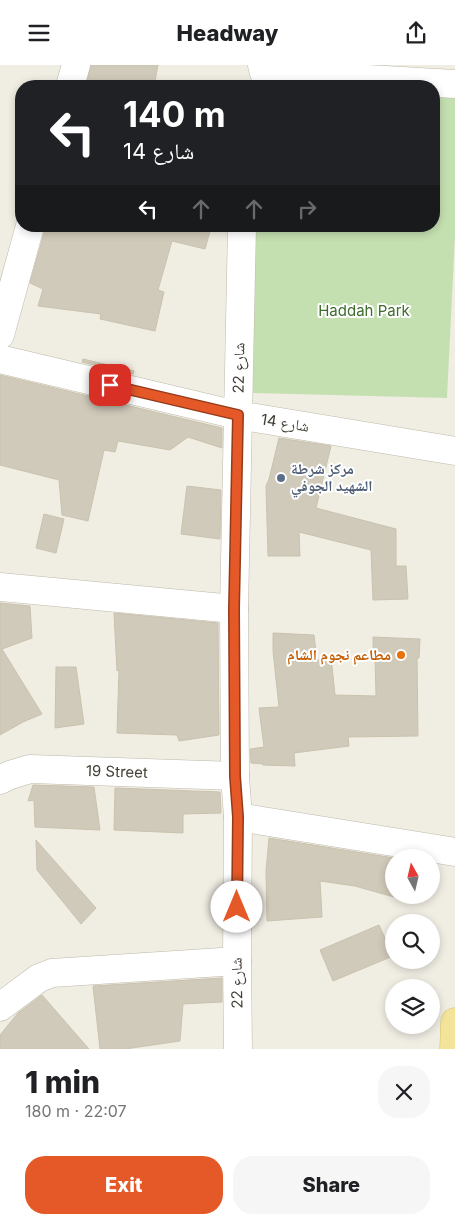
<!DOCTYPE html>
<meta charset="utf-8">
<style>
:root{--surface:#fff;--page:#f6f6f6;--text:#202124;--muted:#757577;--accent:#e45927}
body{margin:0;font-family:Inter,"Noto Naskh Arabic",sans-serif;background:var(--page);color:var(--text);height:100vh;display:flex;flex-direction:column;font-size:19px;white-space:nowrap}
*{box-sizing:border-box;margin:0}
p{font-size:16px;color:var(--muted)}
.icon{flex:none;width:28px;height:28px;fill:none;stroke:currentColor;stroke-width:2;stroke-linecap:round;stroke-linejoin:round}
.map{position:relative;height:984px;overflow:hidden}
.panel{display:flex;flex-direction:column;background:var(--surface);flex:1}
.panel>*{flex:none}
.hud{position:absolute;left:15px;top:15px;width:425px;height:152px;border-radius:20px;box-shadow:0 2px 8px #0003;background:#202124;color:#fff;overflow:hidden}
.needle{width:32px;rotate:352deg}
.tools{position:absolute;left:385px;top:784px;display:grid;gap:10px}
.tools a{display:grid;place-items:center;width:55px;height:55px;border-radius:50%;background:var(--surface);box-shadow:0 2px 8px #0003;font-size:25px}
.pin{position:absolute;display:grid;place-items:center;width:42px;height:42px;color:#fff;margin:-21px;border-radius:10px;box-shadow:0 2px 8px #0006}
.me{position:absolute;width:55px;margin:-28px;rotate:0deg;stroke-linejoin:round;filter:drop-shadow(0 0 4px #0008)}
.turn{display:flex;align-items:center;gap:18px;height:105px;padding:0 25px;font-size:22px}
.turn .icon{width:65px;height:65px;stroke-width:2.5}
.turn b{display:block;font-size:35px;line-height:42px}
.lanes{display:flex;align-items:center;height:48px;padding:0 25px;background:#0003;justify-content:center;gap:25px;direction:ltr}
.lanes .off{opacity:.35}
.round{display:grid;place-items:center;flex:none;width:52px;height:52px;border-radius:20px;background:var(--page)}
.summary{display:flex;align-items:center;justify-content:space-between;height:85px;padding:0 25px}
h1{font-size:30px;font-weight:800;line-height:38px}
.cta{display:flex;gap:10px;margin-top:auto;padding:10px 25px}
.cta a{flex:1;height:58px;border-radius:20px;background:var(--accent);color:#fff;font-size:20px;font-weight:800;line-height:58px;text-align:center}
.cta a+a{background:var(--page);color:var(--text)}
header{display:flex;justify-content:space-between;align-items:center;height:65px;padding:0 25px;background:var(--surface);font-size:22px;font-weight:800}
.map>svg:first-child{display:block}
.green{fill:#c5e0b0}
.building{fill:#d0caba;stroke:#cac2ae}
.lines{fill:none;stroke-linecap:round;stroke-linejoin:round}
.minor-casing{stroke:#bdb9aa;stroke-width:29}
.primary-casing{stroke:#d6c26b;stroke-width:29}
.minor{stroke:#fff;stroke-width:28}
.primary{stroke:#f3e499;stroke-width:28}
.route-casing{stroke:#943a19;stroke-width:12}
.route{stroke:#e45927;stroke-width:9}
.service-dot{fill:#5c6f8a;stroke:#fff;stroke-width:2}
.food-dot{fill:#e8710a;stroke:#fff;stroke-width:2}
.labels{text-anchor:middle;stroke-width:4;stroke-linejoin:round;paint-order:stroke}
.park-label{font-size:15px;fill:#3e6c2e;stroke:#fff}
.street-label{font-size:15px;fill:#413d34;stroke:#fff}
.service-label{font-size:15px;font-weight:bold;fill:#4e5e75;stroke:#fff;text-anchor:start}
.food-label{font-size:15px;font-weight:bold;fill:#c56008;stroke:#fff;text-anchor:end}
</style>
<header><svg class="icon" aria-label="menu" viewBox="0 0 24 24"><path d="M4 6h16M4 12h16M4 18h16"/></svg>Headway<svg class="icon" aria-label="share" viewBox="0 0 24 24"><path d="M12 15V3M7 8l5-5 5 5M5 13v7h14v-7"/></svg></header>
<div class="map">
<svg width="455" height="984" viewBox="0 0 455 984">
<rect width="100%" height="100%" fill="#f0ede3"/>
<path class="green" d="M434 27 455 28V171L447 333 253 328 255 161H434Z"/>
<path class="building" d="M91 0H158L154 21H86Z
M45 161H138L143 163V161H192L210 166 205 184 172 176 158 225 164 227 155 266 100 254 101 249 38 241 43 224 30 218 45 165Z
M83 294 134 306 133 309 82 297Z
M0 310 222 363V383L188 372 170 385 118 376 115 387 104 385 88 456 62 450 59 415 0 400Z
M279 373 331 381 316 443 396 464V501H406L408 534 373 535 371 485 299 467 300 491H268L266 421 269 414Z
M187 421 221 425 220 474 181 469Z
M44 449 64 454 56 488 36 483Z
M0 538 30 541 32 573 2 584 42 649 23 657 0 670Z
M114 548 218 558 219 670 179 676 177 670 117 668 119 605 117 606Z
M273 568 314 570 317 595 331 592 335 630 376 631 375 592H373V572L420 574 419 593H417L418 671 348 672 349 681 294 688 295 701 263 700V699L251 698 250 684 264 682 259 643 279 642 273 586Z
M56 602H76L84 659 55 663Z
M33 720 94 722 100 765 35 762 34 735 28 736Z
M115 723 220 727 221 748 183 749V768L114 765Z
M269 773 394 793V832L355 821 320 816 322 852 267 856 266 806Z
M36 775 96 843 81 859 37 805Z
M379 860 393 891 333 916 320 885Z
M222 913V937L183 939 180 976 125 984H100L93 921Z
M42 930 89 984H0V970L18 948Z"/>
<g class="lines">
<defs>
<g id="minor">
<path d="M262 0 264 8 455 19"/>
<path d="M70 21 76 0"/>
<path d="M0 270 30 161"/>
<path d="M0 294 237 350 455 386"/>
<path d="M0 522 234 544"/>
<path id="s1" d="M0 715 10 710 30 704 235 711"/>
<path d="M238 752 455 787"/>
<path d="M0 942 39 913 52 908 237 896"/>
<path d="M238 984 237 896 238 752 235 711 234 544 242 161"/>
</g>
<path id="primary" d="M454 984 455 957"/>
</defs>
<use href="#minor" class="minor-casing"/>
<use href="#primary" class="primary-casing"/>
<use href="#minor" class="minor"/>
<use href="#primary" class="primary"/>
</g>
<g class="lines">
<defs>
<path id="route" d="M110 320 238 350 234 544 235 711 238 752 237 842"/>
</defs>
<use href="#route" class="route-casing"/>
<use href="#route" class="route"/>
</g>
<circle class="service-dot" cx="281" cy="413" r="5"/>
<circle class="food-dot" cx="401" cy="590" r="5"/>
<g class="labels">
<g class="park-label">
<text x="364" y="251">Haddah Park</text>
</g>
<g class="street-label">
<text transform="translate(239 303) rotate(-89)" y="5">شارع 22</text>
<text transform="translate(285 358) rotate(9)" y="5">شارع 14</text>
<text dy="5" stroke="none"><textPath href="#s1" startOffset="119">19 Street</textPath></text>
<text transform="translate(237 918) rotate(-91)" y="5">شارع 22</text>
</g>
<g class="service-label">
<text x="291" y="409">مركز شرطة<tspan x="291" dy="17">الشهيد الجوفي</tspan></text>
</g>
<g class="food-label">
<text x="391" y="595">مطاعم نجوم الشام</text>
</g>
</g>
</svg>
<div class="tools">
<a><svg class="needle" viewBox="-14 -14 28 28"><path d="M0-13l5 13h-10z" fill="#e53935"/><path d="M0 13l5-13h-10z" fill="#757577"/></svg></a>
<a><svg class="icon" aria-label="search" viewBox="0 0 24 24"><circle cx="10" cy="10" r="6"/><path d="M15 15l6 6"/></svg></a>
<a><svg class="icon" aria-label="layers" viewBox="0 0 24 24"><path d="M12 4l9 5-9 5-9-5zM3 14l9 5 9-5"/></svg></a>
</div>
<div class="pin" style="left:110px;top:320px;background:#d93025"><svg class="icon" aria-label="arrive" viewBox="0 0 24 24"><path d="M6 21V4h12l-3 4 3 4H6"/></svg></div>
<svg class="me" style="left:237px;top:842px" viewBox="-20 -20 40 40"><circle r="19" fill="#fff"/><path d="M0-13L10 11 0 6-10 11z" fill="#e45927"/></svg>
<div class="hud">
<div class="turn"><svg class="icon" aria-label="left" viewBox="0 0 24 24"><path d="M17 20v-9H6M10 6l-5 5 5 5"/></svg><div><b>140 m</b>شارع 14</div></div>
<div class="lanes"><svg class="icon" aria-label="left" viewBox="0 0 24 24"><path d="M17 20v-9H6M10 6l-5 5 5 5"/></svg><svg class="icon off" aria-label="ahead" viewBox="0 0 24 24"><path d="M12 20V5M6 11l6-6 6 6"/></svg><svg class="icon off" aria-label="ahead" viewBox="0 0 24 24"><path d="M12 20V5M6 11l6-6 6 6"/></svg><svg class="icon off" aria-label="right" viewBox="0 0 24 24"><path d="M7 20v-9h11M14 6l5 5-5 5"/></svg></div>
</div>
</div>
<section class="panel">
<div class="summary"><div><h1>1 min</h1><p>180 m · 22:07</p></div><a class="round"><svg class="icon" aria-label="close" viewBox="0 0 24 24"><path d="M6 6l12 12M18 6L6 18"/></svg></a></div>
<div class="cta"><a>Exit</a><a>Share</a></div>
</section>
